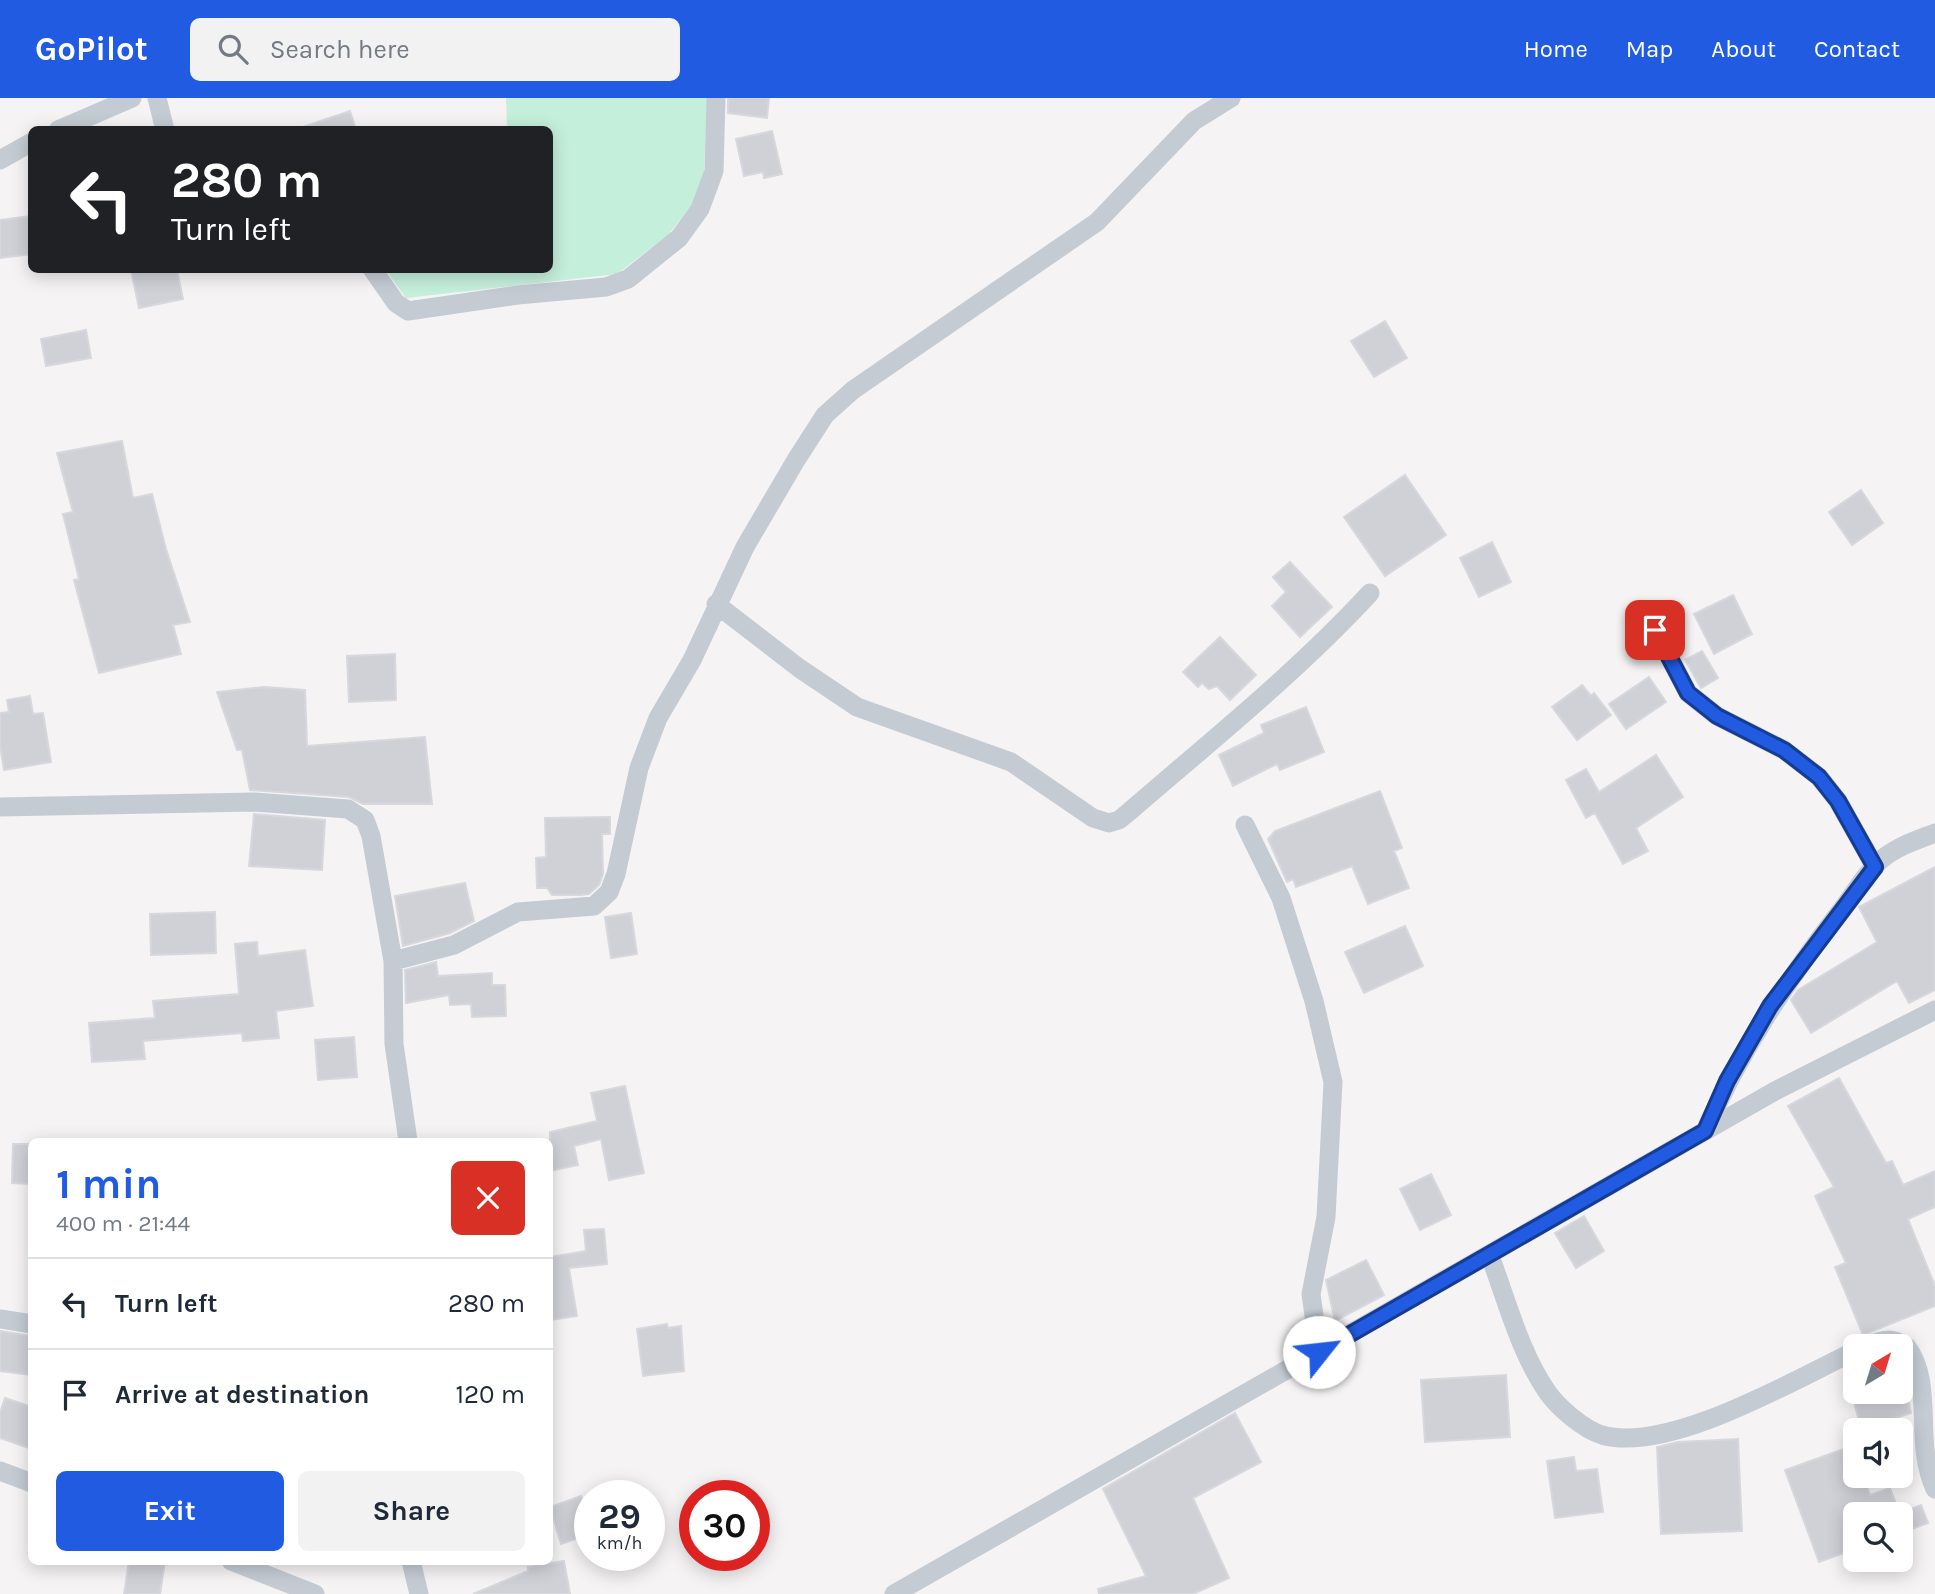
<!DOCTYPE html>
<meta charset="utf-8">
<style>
:root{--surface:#fff;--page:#f2f2f3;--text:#1f2937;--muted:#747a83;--line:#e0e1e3;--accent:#205be1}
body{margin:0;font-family:Karla,sans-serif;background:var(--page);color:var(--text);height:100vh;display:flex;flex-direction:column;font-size:26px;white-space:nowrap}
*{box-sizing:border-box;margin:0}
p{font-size:23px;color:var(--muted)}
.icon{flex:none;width:38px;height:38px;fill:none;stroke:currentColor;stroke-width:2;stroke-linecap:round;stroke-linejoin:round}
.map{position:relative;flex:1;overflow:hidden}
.panel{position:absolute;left:28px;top:1040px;width:525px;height:427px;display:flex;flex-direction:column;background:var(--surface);border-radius:10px;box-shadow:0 4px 18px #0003}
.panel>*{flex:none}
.top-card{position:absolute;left:28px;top:28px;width:525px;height:147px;border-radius:10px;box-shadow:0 4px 18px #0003;background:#202124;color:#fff;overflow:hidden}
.needle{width:46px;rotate:38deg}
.fabs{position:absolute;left:1843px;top:1236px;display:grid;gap:14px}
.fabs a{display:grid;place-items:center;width:70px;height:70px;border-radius:10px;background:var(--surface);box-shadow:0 4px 18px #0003;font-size:35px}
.speed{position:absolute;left:574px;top:1382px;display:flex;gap:14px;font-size:35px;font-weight:700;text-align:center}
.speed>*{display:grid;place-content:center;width:91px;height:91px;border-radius:50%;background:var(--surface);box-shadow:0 4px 18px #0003;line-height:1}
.speed small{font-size:18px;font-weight:400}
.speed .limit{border:10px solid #d22;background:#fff;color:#111}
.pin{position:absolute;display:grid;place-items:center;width:60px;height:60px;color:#fff;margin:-30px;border-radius:14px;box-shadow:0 4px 10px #0006}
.me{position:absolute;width:77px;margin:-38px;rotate:61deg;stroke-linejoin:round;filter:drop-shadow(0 0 5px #0008)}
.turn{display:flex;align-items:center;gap:24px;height:147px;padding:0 28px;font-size:32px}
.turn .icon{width:91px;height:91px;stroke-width:2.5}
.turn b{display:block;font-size:49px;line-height:60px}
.round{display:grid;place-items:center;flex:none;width:74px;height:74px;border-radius:10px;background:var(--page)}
.headline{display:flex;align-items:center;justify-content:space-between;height:119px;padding:0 28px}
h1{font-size:42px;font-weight:700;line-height:52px;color:var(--accent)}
.action{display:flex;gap:14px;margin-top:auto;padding:14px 28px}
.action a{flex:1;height:80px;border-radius:10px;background:var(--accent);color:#fff;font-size:28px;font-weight:700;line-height:80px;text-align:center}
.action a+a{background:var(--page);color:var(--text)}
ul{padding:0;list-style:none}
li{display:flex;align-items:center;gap:21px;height:91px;padding:0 28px;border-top:2px solid var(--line)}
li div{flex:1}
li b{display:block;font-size:26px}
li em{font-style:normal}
header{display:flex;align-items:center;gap:42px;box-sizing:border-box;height:98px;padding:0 35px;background:var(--accent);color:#fff}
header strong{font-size:33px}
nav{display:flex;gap:38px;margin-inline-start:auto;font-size:24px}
.search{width:490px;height:63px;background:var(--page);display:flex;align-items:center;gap:18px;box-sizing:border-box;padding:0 24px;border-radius:10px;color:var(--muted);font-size:26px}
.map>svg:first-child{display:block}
.green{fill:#c4efdb}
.building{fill:#d0d1d7;stroke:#d7d8de;stroke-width:2}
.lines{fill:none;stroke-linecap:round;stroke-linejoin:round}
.street{stroke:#c4cbd3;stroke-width:19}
.route-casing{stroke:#153b92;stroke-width:18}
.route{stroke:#205be1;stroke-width:12}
</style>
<header>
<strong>GoPilot</strong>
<div class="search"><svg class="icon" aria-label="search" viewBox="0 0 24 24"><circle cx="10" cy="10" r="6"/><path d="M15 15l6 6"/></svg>Search here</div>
<nav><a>Home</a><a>Map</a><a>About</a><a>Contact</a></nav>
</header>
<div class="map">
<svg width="1935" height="1496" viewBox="0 0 1935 1496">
<rect width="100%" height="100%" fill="#f5f3f3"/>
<path class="green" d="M506 0H707L704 74 696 101 669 136 617 176 406 200 386 172H550V32L496 31 507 28Z"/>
<path class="building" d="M728 0H769L767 20 728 15Z
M350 13 356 32H304L303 29Z
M772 33 782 76 764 80 763 74 744 78 736 41Z
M32 118V156L0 160V122Z
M131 172H177L183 201 139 210Z
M1385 223 1407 260 1374 279 1351 243Z
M86 232 91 260 46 268 41 241Z
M122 343 133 400 152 396 166 451 190 524 173 527 181 556 99 575 74 482 79 481 63 416 73 414 57 355Z
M1405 377 1446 437 1385 478 1344 419Z
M1861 392 1883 425 1852 447 1829 414Z
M1492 444 1511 484 1479 499 1460 460Z
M1290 464 1332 509 1300 539 1272 508 1286 494 1273 479Z
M1733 497 1752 536 1714 556 1694 516Z
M1220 539 1256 577 1230 602 1217 588 1209 591 1202 585 1198 589 1183 574Z
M1702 553 1718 580 1701 590 1685 562Z
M395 556 396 602 349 604 347 558Z
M1649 579 1666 604 1626 631 1609 606Z
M1582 587 1591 598 1594 595 1611 617 1577 642 1552 609Z
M264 589 305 592 307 648 425 639 432 706H363L349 699 250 692 242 652H237L217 594Z
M30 598 33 616 43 615 51 664 4 672 0 648V615L9 614 7 602Z
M1306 609 1324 654 1280 672 1277 666 1233 688 1219 657 1264 635 1261 627Z
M1656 657 1683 699 1636 730 1648 753 1623 766 1595 715 1586 720 1566 682 1586 671 1599 694Z
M1380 693 1402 750 1394 753 1409 790 1368 806 1352 768 1296 789 1293 781 1287 784 1268 741 1275 733Z
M254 716 325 722 322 772 249 768Z
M610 719V736H602L603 776 599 787 589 796 580 797H552L547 790H537L536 760 546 759 545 720Z
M1935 769V892L1909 905 1897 883 1811 935 1791 902 1798 892 1877 844 1859 809Z
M465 785 474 823 450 835 403 848 395 798Z
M215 814 216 855 151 857 150 816Z
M631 815 637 856 611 860 605 819Z
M1405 828 1423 868 1364 895 1345 854Z
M257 844 258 858 305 852 313 908 276 913 279 940 243 943 242 935 143 943 145 961 92 964 89 925 155 920 153 903 239 896 235 846Z
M436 864 438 878 492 875V887H505L506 918 472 919 471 906 450 907 449 897 406 905 405 872Z
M354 939 357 979 318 982 315 942Z
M1839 980 1886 1065 1892 1063 1903 1087 1935 1073V1109L1908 1121 1935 1188V1208L1863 1237 1835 1169 1846 1165 1815 1098 1834 1089 1788 1008Z
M625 988 644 1075 609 1082 601 1041 574 1048 578 1067 550 1073V1034L597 1023 591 995Z
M13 1046H32V1086L12 1085Z
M1431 1076 1451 1117 1420 1132 1400 1091Z
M1584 1118 1604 1153 1576 1170 1555 1135Z
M604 1131 607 1166 569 1170 577 1218 550 1222V1159L586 1153 584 1132Z
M1366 1162 1384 1197 1335 1223 1326 1182Z
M667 1226 668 1230 681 1228 684 1273 643 1278 637 1231Z
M0 1233 32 1238V1277L0 1273Z
M1506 1277 1510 1339 1425 1344 1421 1282Z
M1851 1293H1906L1911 1315 1861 1330Z
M5 1300 32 1309V1351L0 1340V1315Z
M1235 1315 1261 1364 1193 1400 1229 1480 1193 1496H1099L1098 1491 1146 1478 1103 1391Z
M1738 1341 1742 1433 1661 1436 1657 1349 1678 1344Z
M1855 1347V1377H1863L1870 1397 1890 1390 1900 1416H1855V1451L1819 1464 1785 1372Z
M1574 1359 1576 1373 1597 1371 1603 1414 1555 1420 1547 1363Z
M581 1398 590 1422V1436L561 1446 550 1409Z
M1921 1407 1928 1425 1900 1435V1415Z
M129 1463H165L160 1496H124Z
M564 1463 570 1496H473L528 1473V1469Z"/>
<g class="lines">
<path class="street" d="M157 0 165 32
M58 32 132 0
M0 62 32 44
M373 172 396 205 408 213 518 197 606 189 628 181 679 140 700 111 714 73 716 0
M716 506 799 570 857 609 1011 664 1093 720 1109 725 1119 722 1130 713C1211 643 1297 574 1370 495
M1655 532 1688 595 1717 618 1784 652 1819 679 1838 703 1875 769
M0 709 254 704 348 711 365 722 371 738 393 863 394 946 408 1043
M1245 727 1281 800 1314 903 1333 984 1326 1119 1311 1196 1319 1253
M393 863 454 847 518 814 594 808 609 794 616 776 639 670 658 620 692 562 745 449 796 362 825 317 853 292 1097 124 1194 23 1231 0
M1705 1033C1740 953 1786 884 1839 815 1853 798 1865 775 1882 761 1898 748 1917 742 1935 735
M1490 1158C1507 1203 1520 1255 1548 1295 1559 1310 1583 1331 1602 1337 1668 1356 1794 1282 1855 1253
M0 1221 32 1226
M1867 1248C1882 1241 1893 1239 1907 1249 1935 1287 1913 1343 1935 1391
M0 1373 32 1385
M231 1463 315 1496
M411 1463 419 1496
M894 1496 1775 993 1935 912"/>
</g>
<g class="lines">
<defs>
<path id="route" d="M1319 1254 1705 1033 1727 983 1770 908 1875 769 1838 703 1819 679 1784 652 1717 618 1688 595 1655 532"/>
</defs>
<use href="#route" class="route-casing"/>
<use href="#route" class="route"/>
</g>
</svg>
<div class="fabs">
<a><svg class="needle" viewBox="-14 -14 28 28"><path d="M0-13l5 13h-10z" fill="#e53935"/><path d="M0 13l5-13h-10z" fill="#747a83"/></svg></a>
<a><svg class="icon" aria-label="sound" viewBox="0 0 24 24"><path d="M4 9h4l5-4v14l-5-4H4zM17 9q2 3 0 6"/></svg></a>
<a><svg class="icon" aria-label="search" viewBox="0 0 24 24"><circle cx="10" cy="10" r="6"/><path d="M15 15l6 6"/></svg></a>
</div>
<div class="speed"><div>29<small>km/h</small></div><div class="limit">30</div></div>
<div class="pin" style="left:1655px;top:532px;background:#d93025"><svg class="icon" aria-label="arrive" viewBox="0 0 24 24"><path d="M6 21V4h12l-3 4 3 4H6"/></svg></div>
<svg class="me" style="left:1319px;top:1254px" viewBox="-20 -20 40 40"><circle r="19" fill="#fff"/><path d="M0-13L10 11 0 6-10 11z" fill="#205be1"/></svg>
<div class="top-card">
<div class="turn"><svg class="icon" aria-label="left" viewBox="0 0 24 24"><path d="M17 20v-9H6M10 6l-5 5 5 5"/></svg><div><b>280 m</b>Turn left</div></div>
</div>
<section class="panel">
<div class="headline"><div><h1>1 min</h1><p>400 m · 21:44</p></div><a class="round" style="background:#d93025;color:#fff"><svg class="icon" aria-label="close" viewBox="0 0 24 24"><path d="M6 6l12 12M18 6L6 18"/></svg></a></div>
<ul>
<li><svg class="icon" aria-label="left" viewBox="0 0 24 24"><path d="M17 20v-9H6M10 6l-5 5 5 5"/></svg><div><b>Turn left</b></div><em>280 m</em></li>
<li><svg class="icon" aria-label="arrive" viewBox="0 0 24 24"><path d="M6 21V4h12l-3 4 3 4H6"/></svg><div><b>Arrive at destination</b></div><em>120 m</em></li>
</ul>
<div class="action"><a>Exit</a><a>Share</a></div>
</section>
</div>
